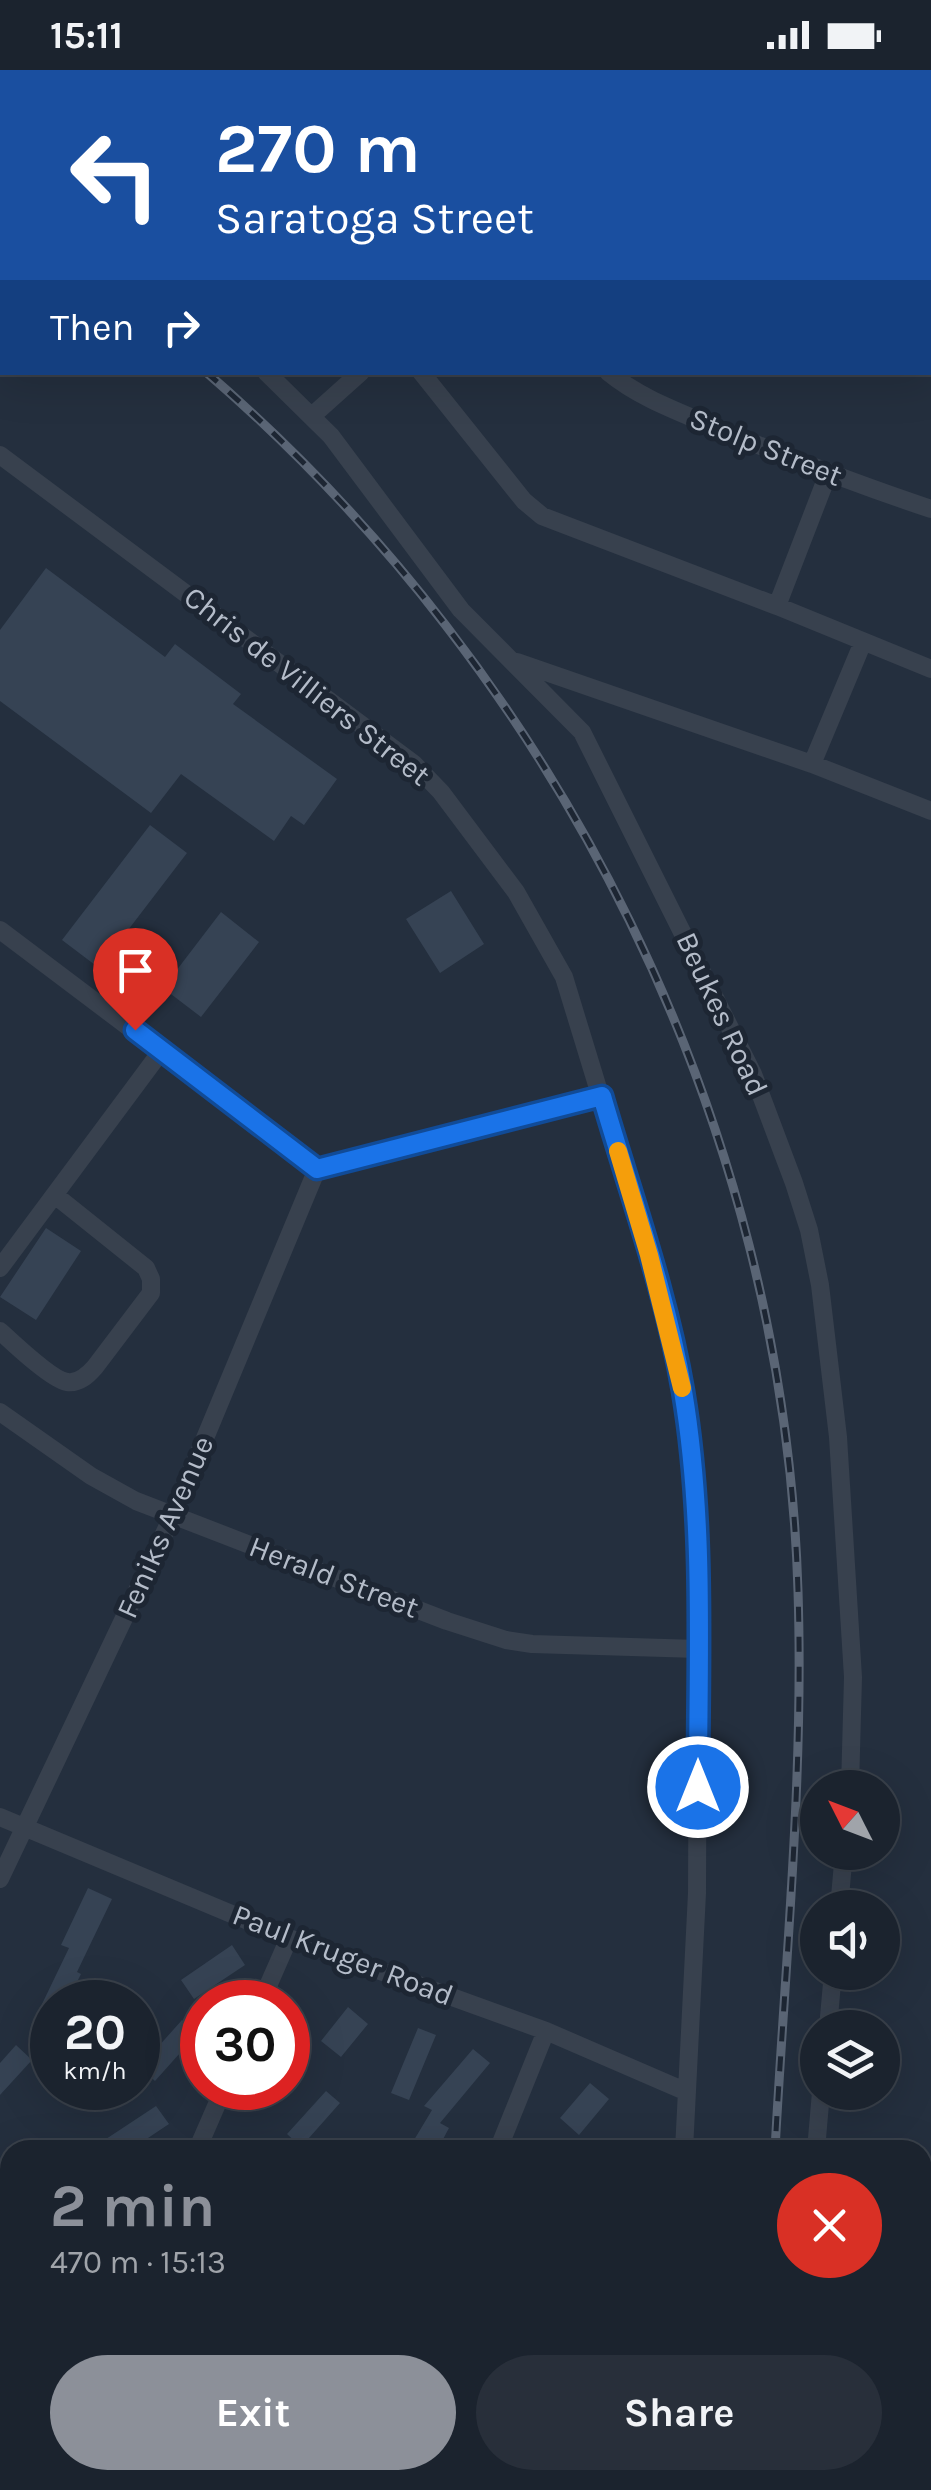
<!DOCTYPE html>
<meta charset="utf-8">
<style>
:root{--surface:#1b232e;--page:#282f3a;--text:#f1f3f6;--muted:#a0a4aa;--line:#39404a;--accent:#8c9099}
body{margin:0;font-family:Karla,sans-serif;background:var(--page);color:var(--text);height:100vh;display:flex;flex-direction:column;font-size:38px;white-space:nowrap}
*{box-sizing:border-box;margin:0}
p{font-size:32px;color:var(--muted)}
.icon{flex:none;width:55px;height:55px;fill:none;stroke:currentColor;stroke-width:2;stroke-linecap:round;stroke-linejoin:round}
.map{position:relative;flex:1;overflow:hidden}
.side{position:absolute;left:0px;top:2070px;width:932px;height:350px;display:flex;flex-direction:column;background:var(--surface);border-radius:30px 30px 0 0;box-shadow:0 10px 40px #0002,0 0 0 2px var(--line)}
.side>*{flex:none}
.top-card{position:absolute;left:0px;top:0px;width:932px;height:305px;box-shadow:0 10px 40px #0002,0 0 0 2px var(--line);background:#1a4fa0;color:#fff;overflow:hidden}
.needle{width:65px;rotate:312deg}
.tools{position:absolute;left:800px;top:1700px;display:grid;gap:20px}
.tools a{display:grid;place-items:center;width:100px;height:100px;border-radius:50%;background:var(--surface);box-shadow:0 10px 40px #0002,0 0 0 2px var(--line);font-size:50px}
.speed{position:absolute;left:30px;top:1910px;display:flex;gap:20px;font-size:50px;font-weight:700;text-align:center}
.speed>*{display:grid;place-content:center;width:130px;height:130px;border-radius:50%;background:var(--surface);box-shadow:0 10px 40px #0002,0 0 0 2px var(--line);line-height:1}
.speed small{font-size:25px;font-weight:400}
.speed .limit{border:15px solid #d22;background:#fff;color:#111}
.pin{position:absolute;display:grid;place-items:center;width:85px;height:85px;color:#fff;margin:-102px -42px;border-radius:50% 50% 50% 0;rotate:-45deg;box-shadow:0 0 10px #0007}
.pin .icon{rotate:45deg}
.me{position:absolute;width:110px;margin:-55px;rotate:0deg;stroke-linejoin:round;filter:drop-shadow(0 0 8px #0008)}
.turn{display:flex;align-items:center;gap:35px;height:210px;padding:0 50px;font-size:45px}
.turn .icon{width:130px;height:130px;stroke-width:2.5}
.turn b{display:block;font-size:70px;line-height:85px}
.then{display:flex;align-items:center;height:95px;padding:0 50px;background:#0003;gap:20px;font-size:38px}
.round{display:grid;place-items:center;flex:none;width:105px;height:105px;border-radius:52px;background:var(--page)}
.headline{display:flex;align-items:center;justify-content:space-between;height:170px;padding:0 50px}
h1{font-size:60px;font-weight:700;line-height:75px;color:var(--accent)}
.action{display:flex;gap:20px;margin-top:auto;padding:20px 50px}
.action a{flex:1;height:115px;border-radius:60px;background:var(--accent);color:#fff;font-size:40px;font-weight:700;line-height:115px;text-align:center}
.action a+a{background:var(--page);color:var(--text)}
.status{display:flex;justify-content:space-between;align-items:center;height:70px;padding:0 50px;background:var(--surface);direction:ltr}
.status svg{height:28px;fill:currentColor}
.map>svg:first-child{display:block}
.building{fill:#364354}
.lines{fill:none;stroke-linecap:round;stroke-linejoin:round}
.minor{stroke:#38414e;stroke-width:18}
.rail-casing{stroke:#5a6575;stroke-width:9}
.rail{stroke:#1d2633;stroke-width:5;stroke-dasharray:15;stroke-linecap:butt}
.route-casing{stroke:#114b97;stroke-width:25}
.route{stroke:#1a73e8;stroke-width:18}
.slow{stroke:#f59e0b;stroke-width:18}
.labels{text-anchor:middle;stroke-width:10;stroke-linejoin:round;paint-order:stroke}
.street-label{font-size:30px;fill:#b4bcc9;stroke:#1d2633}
</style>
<div class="status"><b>15:11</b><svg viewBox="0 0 49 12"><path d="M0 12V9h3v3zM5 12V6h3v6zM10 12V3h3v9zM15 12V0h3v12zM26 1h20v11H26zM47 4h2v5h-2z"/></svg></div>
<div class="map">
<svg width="931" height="2420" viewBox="0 0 931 2420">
<rect width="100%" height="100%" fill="#242f3e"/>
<path class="building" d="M46 498 165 587 175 574 241 624 233 634 337 709 304 755 291 746 274 771 181 704 151 743 0 631V560Z
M150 755 187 783 99 898 62 870Z
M451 821 484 874 440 903 406 849Z
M221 842 259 872 201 947 163 918Z
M46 1158 81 1181 36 1250 0 1227Z
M88 1818 112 1829 77 1902 81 1904 67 1932H52V1970L30 1959 69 1878 61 1875Z
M232 1875 245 1895 194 1929 181 1910Z
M348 1937 368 1954 341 1987 321 1971Z
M182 1950 197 1964 155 2011 140 1997Z
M418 1958 436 1965 409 2030 391 2023Z
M16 1975 32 1990 0 2025V1993Z
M473 1979 490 1993 440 2053 449 2058 441 2073 436 2080H408L432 2040 424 2036Z
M590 2013 609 2029 579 2065 560 2048Z
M326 2021 340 2033 301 2077 287 2064Z
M156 2036 169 2054 130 2080H109L103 2071Z"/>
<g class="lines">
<path class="minor" d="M186 0 188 2
M363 0 365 2
M546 0 548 2
M717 0 719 2
M918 0 925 2
M40 2 43 0
M0 63 2 56
M0 126 2 127
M930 150 931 147
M266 302 331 366 461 540 582 662 753 1004 794 1113 809 1160 820 1215 838 1367 853 1607 850 1718
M421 302 524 431 542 446 777 536 931 599
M608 302C641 329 680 342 719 359 789 388 859 415 931 439
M313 345 361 302
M0 385 414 694 441 722 516 822 564 907 649 1185 682 1316 694 1420 698 1579 697 1823 684 2080
M777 536 828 404
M517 592 812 694 931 741
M812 694 863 572
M0 860 317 1099
M317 1099 602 1026
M0 1198 162 980
M0 1261C13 1273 52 1310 67 1312 79 1314 88 1305 95 1297L151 1223V1209L146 1198 56 1126
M0 1342 91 1406 136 1431 447 1551 506 1570 532 1574 698 1579
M0 1747 289 1868 546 1961 687 2022
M0 1809 173 1445 317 1099
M839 1838 844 1782
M261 1932 289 1868
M828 1958 833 1902
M197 2080 224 2018
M498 2080 546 1961
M816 2080 821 2022
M0 2381 10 2374
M808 2410V2420
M365 2420 369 2410
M664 2420 665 2410"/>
<defs>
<path id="rail" d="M0 151 2 152
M206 302C559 606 784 1053 798 1521 804 1708 785 1894 775 2080
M754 2420V2410"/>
</defs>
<use href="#rail" class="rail-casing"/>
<use href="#rail" class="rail"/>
</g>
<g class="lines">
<defs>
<path id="route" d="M135 960 317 1099 602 1026C630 1123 666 1221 683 1321 705 1452 698 1585 698 1717"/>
</defs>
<use href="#route" class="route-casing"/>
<use href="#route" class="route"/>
<path class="slow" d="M618 1081 649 1185 682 1318"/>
</g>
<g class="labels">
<g class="street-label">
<text transform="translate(766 377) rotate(22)" y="10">Stolp Street</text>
<text transform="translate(307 616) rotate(38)" y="10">Chris de Villiers Street</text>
<text transform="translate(722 944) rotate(65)" y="10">Beukes Road</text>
<text transform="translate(165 1457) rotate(-66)" y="10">Feniks Avenue</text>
<text transform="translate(334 1507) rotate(21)" y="10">Herald Street</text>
<text transform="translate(343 1885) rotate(21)" y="10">Paul Kruger Road</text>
</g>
</g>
</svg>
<div class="tools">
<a><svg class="needle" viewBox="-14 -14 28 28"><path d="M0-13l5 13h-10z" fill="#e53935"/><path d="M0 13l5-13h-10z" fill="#a0a4aa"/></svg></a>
<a><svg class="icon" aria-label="sound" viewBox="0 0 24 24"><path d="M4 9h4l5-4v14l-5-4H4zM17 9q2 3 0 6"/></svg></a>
<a><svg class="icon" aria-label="layers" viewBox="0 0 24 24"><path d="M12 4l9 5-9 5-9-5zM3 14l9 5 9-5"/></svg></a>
</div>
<div class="speed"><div>20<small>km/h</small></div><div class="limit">30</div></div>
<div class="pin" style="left:135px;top:960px;background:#d93025"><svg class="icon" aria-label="arrive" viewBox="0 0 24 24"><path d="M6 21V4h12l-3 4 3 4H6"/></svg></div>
<svg class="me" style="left:698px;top:1717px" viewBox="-20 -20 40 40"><circle r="17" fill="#1a73e8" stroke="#fff" stroke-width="3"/><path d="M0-11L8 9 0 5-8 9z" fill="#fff"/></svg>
<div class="top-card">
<div class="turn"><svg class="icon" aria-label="left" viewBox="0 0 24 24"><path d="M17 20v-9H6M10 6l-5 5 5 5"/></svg><div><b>270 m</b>Saratoga Street</div></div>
<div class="then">Then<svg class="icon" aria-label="right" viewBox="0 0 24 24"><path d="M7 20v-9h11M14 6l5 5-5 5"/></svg></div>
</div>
<section class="side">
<div class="headline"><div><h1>2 min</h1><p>470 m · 15:13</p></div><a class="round" style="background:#d93025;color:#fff"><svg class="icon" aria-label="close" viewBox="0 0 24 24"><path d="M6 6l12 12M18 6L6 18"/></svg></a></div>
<div class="action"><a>Exit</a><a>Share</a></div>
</section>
</div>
